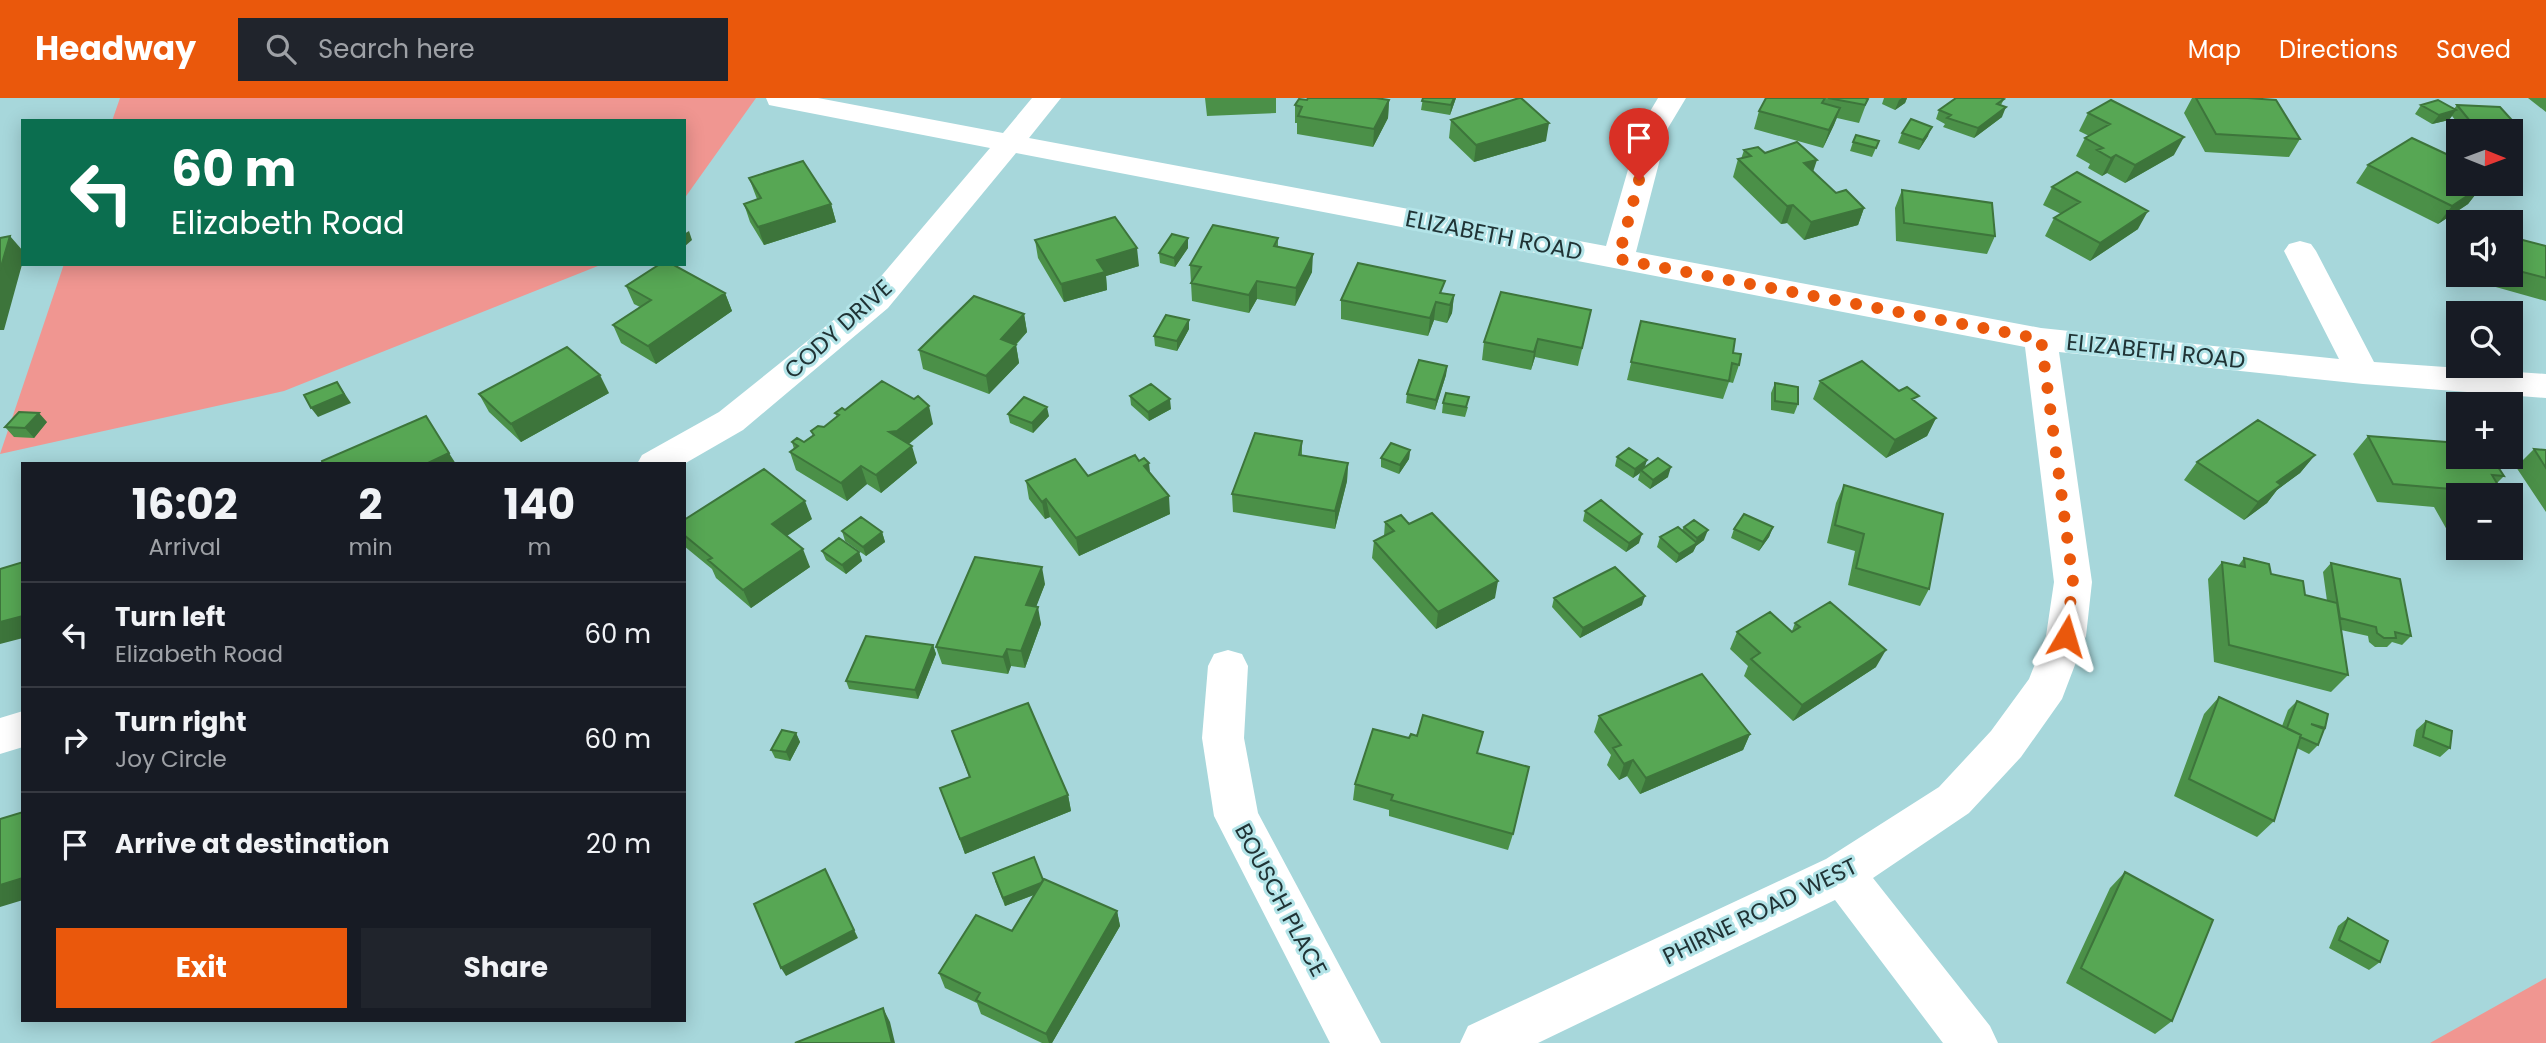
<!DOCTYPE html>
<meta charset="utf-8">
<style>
:root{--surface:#171b24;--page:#20242c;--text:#f1f3f6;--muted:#9ea1a6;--line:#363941;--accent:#ea580c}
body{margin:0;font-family:Poppins,sans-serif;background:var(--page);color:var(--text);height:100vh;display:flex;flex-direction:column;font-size:26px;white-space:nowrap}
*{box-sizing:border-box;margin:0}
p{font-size:23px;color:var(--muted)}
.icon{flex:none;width:38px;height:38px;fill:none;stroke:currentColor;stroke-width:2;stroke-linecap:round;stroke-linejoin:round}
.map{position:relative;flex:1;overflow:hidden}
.side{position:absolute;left:21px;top:364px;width:665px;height:560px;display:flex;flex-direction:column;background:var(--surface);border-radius:0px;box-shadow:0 4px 18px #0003}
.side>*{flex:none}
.top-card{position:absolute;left:21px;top:21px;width:665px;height:147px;border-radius:0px;box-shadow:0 4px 18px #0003;background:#0b6e4f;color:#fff;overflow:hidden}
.needle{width:46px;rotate:91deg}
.buttons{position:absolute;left:2446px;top:21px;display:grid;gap:14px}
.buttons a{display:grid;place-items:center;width:77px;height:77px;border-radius:0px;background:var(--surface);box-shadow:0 4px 18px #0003;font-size:35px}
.pin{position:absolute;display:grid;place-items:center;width:60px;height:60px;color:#fff;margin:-72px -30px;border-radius:50% 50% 50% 0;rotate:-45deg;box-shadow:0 0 7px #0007}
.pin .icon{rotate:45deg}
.me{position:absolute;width:77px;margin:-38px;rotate:7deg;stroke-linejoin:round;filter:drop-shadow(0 0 5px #0008)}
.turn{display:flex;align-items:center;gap:24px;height:147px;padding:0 35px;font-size:32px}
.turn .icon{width:91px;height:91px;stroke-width:2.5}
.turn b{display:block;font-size:49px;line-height:60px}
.eta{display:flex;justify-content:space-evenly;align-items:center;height:119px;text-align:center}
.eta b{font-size:42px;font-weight:700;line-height:49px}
.cta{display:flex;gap:14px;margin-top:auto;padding:14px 35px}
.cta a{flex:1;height:80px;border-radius:0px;background:var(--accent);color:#fff;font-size:28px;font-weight:700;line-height:80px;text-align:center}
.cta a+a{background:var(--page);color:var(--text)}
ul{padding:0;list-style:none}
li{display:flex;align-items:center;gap:21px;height:105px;padding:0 35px;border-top:2px solid var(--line)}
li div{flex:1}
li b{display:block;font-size:26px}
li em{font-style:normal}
header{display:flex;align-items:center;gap:42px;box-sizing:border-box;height:98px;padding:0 35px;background:var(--accent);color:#fff}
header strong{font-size:33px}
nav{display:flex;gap:38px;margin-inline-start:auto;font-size:24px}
.search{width:490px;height:63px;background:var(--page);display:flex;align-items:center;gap:18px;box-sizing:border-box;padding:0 24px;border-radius:0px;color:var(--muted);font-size:26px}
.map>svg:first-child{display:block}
.green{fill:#f09691}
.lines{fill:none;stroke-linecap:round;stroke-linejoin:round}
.minor{fill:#fff;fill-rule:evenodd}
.wall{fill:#4b9048}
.shaded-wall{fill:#3d753b}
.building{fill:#57a754;stroke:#3d753b;stroke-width:2}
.route{stroke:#ea580c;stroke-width:12;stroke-dasharray:0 21.6}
.labels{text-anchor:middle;stroke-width:6;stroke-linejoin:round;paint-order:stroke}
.street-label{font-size:23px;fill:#203335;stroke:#b3e4e8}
</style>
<header>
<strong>Headway</strong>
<div class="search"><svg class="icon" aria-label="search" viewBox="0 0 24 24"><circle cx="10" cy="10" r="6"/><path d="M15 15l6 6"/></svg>Search here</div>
<nav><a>Map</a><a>Directions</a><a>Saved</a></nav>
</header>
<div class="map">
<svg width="2546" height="945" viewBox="0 0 2546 945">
<rect width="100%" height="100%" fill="#a7d7db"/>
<path class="green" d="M120 0H756L684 101V23H112Z
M64 166H603L284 293 0 356Z
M2546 880V945H2430Z"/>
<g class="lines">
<path class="minor" d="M766 0H818L1003 35 1032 0H1061L1029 40 1606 148 1640 30 1658 0H1686L1668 30 1636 154 2041 230 2339 261 2284 153 2289 146 2300 143 2311 146 2316 153 2374 264 2546 276V300L2363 286 2059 254 2092 484 2086 538 2062 601 2021 659 1969 715 1873 780 1990 928 1998 945H1943L1835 802 1538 945H1460L1468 928 1826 761 1939 689 1991 633 2029 581 2046 538 2054 484 2025 249 1016 55 888 210 743 332 684 366H637L642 357 719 314 866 196 990 50 779 9 769 7Z
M1228 552 1242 556 1248 568 1244 640 1258 715 1381 945H1330L1214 718 1202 640 1208 568 1214 556Z
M23 613V649L0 656V620Z"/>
</g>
<path class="wall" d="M1205 0H1276V15L1207 18Z
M1423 0H1456L1450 17 1421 12Z
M1766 0H1865L1868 1 1859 25 1837 20 1823 50 1754 31 1759 13Z
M1884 0H1907L1905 5 1895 12 1882 6Z
M2192 0H2248L2300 41 2289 59 2205 54 2184 15Z
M2528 0H2546V14Z
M2004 1 2001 7 2002 19 1974 40 1943 29 1945 26 1936 21 1939 12Z
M1307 2H1389L1388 20 1373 49 1297 36V25H1295V7Z
M2421 7 2454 11 2457 7 2519 30 2511 40V33H2464L2452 18 2449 22 2432 26 2415 16Z
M2088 15 2174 57 2125 85 2107 75 2102 78 2088 70 2090 66 2076 58 2085 40 2089 38 2079 33Z
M1451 22 1546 43 1474 64 1449 40Z
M1902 35 1928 38 1919 52 1898 45Z
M1879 43 1872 59 1850 53 1853 44Z
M1744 52 1765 55 1813 74 1836 95 1864 110 1858 127 1804 142 1787 125 1781 126 1733 79 1738 61H1741Z
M2368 67 2459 86H2478L2482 88 2468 106 2438 126 2356 85Z
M749 80 831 106 836 124 764 147 750 124 744 106 757 101Z
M2052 89 2138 131 2090 163 2045 138 2054 120 2061 116 2043 107Z
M1902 92 1995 138 1987 156 1896 143 1895 110Z
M2511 139 2546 148V203L2478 184V177H2511Z
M1278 140V149L1312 174 1295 208 1257 201 1249 215 1192 203 1190 167Z
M1035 142 1139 168 1106 178 1107 192 1064 204 1038 160Z
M1188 150 1175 169 1160 165 1159 155Z
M626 188 725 195 732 213 656 266 621 245 613 227 640 209 634 206Z
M1444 195 1454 197 1452 215 1447 225 1434 222 1428 238 1341 221V202Z
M1024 216 1027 234 1016 247 1019 265 989 296 923 271 919 252Z
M1641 223 1733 255 1739 267 1733 285 1729 284 1723 301 1627 282Z
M1587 230 1578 268 1535 259 1531 272 1482 262 1484 244Z
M1189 231 1177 253 1155 248 1154 238Z
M1447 268 1446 277 1435 312 1406 305 1407 296Z
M1820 283 1899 293 1936 320 1927 338 1886 360 1813 301Z
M1775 285 1798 306 1794 316 1771 312V295Z
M609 295 521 344 489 314 479 296Z
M1130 298 1171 311 1149 323 1131 307Z
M1443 305 1468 309 1465 319 1442 315Z
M845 312 933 326 909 346 917 365 881 395 867 386 847 403 796 372 790 354 794 351 792 344H804L813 338 811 333 824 329 837 319 835 315Z
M1008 316 1049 318 1033 335 1010 325Z
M47 324 34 340 14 339 5 329Z
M2368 338 2485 365 2504 378 2497 385 2459 397V433L2447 432 2434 409 2377 404 2353 356Z
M1302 343V357L1348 365 1347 383 1335 431 1233 414 1232 396Z
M2534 351 2546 352V414L2516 369Z
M1410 352 1409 361 1399 376 1381 369V360Z
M2315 357 2300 375 2277 392 2267 405 2244 422 2184 382 2197 364Z
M1617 359 1645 370 1668 379 1650 391 1638 382 1640 375 1633 380 1615 368Z
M1150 375 1170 416 1079 458 1050 419 1045 421 1029 401 1026 383 1088 378Z
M1844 387 1929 491 1920 508 1848 487 1855 453 1827 445 1836 405Z
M1585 413 1639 445 1626 454 1583 423Z
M812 421 787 438 810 469 751 510 716 480 712 471 684 448V422Z
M1385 424 1409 426 1495 500 1436 531 1372 460 1374 443 1384 438Z
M1684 429 1704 442 1696 448 1693 454 1676 465 1657 449 1660 439 1682 432Z
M1773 429 1769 439 1759 453 1731 440 1734 431Z
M842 433 882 434 885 444 866 458 845 443Z
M822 453 859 454 862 463 846 476 826 462Z
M2244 460 2305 497 2327 503 2323 474 2331 465 2411 538 2402 547 2392 544 2387 549H2375L2369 544 2368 538 2341 532 2348 577 2331 594 2214 564 2208 481 2222 464 2238 468Z
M1045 486 1036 508 1041 526 1025 570 1011 568 1008 576 942 566 936 549Z
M1554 500 1642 507 1580 540 1552 509Z
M1795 525 1876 569 1793 623 1744 578 1748 568 1730 551 1737 534 1792 533Z
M933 547 936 556 918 601 849 591 846 583Z
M2219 599 2282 628 2288 612 2297 603 2325 630 2318 647 2309 656 2297 650 2274 723 2257 739 2174 698 2204 616Z
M1599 618 1750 636 1743 652 1640 696 1627 678 1619 682 1607 667 1611 657 1594 634Z
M2426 623 2450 650 2440 659 2413 648 2416 632Z
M952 633 1068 697 1071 713 965 756 940 690 969 679Z
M796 635 800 644 790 663 775 660 771 652Z
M1409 640 1478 655 1513 736 1508 752 1389 718V712L1353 702 1355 686Z
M2125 774 2172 923 2155 936 2066 885 2110 790Z
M1043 782 1117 813 1120 828 1052 945H1042L981 916 977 905 945 890 939 875 1012 833 1034 797 1005 808 995 783Z
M2348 820 2380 864 2369 872 2329 850 2338 828Z"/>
<path class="shaded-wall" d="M1454 0H1456L1450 17 1451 7Z
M1902 0H1907L1905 5 1895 12 1899 2Z
M1389 2 1388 20 1373 49 1374 31Z
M2006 9 2002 19 1974 40 1978 30Z
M1840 10 1834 27 1823 50 1829 32Z
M2456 12 2449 22 2432 26 2439 17Z
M1549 25 1546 43 1474 64 1476 47Z
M1932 29 1928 38 1919 52 1923 42Z
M2184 39 2174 57 2125 85 2135 67Z
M2116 57 2107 75 2102 78 2111 60Z
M1817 62 1811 80 1804 65Z
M2482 88 2468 106 2438 126 2452 108Z
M831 106 836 124 764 147 758 129Z
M1793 107 1787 125 1781 126 1787 108Z
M1864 110 1858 127 1804 142 1811 124Z
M2148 113 2138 131 2090 163 2100 145Z
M689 133 692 142 684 149V136Z
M10 138 23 153V163L4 232H0V172Z
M1188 140V150L1175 169 1174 160Z
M1137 150 1139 168 1106 178 1107 192 1064 204 1061 186 1097 162Z
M1313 156 1312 174 1295 208 1296 190Z
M1257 183V201L1249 215V197Z
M725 195 732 213 656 266 648 248Z
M1454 197 1452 215 1447 225 1450 207Z
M1436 204 1434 222 1428 238 1430 220Z
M1024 216 1027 234 1009 253 1016 247 1019 265 989 296 986 278 1001 241Z
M1189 222V231L1177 253V243Z
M1538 241 1535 259 1531 272 1534 254Z
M1447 268 1446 277 1435 312 1436 302Z
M600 277 609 295 521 344 511 326Z
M337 284 351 305 318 319 311 310Z
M1170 301 1171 311 1149 323 1148 314Z
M929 308 933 326 902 351 889 334Z
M1047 309 1049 318 1033 335 1032 325Z
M39 315 47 324 34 340 25 330Z
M1936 320 1927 338 1886 360 1895 342Z
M912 348 917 365 881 395 876 377Z
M1410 352 1409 361 1399 376 1400 367Z
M449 355 456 366H426Z
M2315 357 2300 375 2277 392 2267 405 2244 422 2258 404 2277 384Z
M1647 362 1644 372H1641L1640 375 1633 380 1635 371Z
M1149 365 1151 383 1144 368Z
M1348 365 1347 383 1335 431V413Z
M861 368 867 386 847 403 841 385Z
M1671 369 1668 379 1650 391 1653 382Z
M1169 398 1170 416 1079 458 1076 440Z
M1046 401 1050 419 1045 421 1042 404Z
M805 403 812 421 779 443 772 426Z
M1773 429 1769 439 1759 453 1763 444Z
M1708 432 1704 442 1696 448 1693 454 1676 465 1679 456 1695 446 1697 440Z
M882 434 885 444 866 458 863 449Z
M1642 436 1639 445 1626 454 1629 445Z
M803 451 810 469 751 510 743 492Z
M859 454 862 463 846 476 842 467Z
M1042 469 1045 486 1030 525 1026 507Z
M1498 483 1495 500 1436 531 1438 514Z
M1645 498 1642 507 1580 540 1583 530Z
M1038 509 1041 526 1025 570 1021 553Z
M23 518V540L0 546V524Z
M933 547 936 556 918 601 915 592Z
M1007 551 1011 568 1008 576 1003 559Z
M1886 552 1876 569 1793 623 1802 607Z
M796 635 800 644 790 663 786 654Z
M1750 636 1743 652 1640 696 1646 680Z
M1633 662 1627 678 1619 682 1624 666Z
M1068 697 1071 713 965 756 960 741Z
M825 771 858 840 786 878 781 870Z
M23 780V802L0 809V787Z
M1044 784 1046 792 1005 808 1003 800Z
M1117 813 1120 828 1052 945H1049L1046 936Z
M883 910 890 924 895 945H892Z"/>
<path class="building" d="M1308 0H1376L1389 2 1374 31 1298 18 1302 9 1295 7 1299 1 1307 2Z
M1423 0H1454L1451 7 1422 3Z
M1519 0H1521L1549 25 1476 47 1451 22Z
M1766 0H1825L1822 5 1840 10 1829 32 1759 13Z
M1828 0H1865L1868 1 1865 7Z
M1956 0H2001L2004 1 1997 6 2006 9 1978 30 1947 20 1951 17 1939 12Z
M2196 0H2248L2276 2 2300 41 2216 36Z
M2111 2 2184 39 2135 67 2116 57 2111 60 2097 52 2103 50 2085 40 2110 26 2088 15Z
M2438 2 2456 12 2439 17 2421 7Z
M2457 7 2500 9 2519 30 2474 28Z
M1911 21 1932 29 1923 42 1902 35Z
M1856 37 1879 43 1876 50 1853 44Z
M2412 40 2459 62V86H2477L2482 88 2452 108 2368 67Z
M1797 44 1817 62 1804 65 1836 95 1846 92 1864 110 1811 124 1793 107 1787 108 1738 61 1751 58 1744 52 1758 49 1765 55Z
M803 63 831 106 758 129 744 106 761 100 749 80Z
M2077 74 2148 113 2100 145 2054 120 2080 104 2052 89Z
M1902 92 1992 105 1995 138 1904 125Z
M1115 119 1137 150 1097 162 1105 174 1061 186 1035 142Z
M1213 127 1278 140 1274 148 1313 156 1296 190 1257 183 1249 197 1191 185 1201 169 1190 167Z
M1172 136 1188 140 1174 160 1159 155Z
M10 138 0 172V140Z
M2511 139 2546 148V180L2511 171Z
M1358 165 1445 183 1440 195 1454 197 1450 207 1436 204 1430 220 1341 202Z
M660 166H672L725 195 648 248 613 227 651 202 626 188Z
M1501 194 1591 212 1582 250 1538 241 1534 254 1484 244Z
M974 198 1024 216 1001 241 1016 247 986 278 919 252Z
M1166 217 1189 222 1177 243 1154 238Z
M1641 223 1735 241 1733 255 1741 256 1739 267 1732 265 1729 283 1631 264Z
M567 249 600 277 511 326 479 296Z
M1419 262 1447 268 1436 302 1407 296Z
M1862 263 1899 293 1907 289 1919 298 1912 301 1936 320 1895 342 1820 283Z
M882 283 914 301 918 298 929 308 897 333 889 334 912 348 876 377 861 368 841 385 790 354 798 348 792 344 797 340 804 344 814 337 811 333 818 328 824 329 839 317 835 315 842 310 845 312Z
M337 284 344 296 311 310 304 297Z
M1775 285 1798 289V306L1775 303Z
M1151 286 1170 301 1148 314 1130 298Z
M1446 295 1469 299 1466 309 1443 305Z
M1024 299 1047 309 1032 325 1008 316Z
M19 314 39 315 25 330 5 329Z
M426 318 449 355 426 366H323L322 363Z
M2258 322 2315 357 2277 384 2281 387 2258 404 2197 364Z
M1255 335 1302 343 1299 357 1348 365 1335 413 1232 396Z
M2368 338 2459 345V359H2481L2485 365 2496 366 2504 378 2492 377 2504 397H2459V405L2451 391 2393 386Z
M1391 345 1410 352 1400 367 1381 360Z
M1629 350 1647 362 1635 371 1617 359Z
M2534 351 2546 352V370Z
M1135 357 1139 363 1144 360 1149 365 1144 368 1169 398 1076 440 1046 401 1042 404 1026 383 1075 361 1088 378Z
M1658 360 1671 369 1653 382 1641 372Z
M764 371 805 403 772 426 803 451 743 492 708 462 712 460 684 437V422Z
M1844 387 1943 416 1929 491 1856 470 1864 436 1835 427Z
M1601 402 1642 436 1629 445 1585 413Z
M2511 411 2516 419H2511Z
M1432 415 1498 483 1438 514 1374 443 1394 433 1385 424 1401 417 1409 426Z
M1744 416 1773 429 1763 444 1734 431Z
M861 419 882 434 863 449 842 433Z
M1694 422 1708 432 1697 440 1684 429Z
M1678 429 1697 445 1679 456 1660 439Z
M839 440 859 454 842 467 822 453Z
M975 459 1042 469 1026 507 1038 509 1021 553 1007 551 1003 559 936 549Z
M2244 460 2269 466 2271 476 2303 483 2305 497 2337 505 2348 577 2229 547 2222 464 2245 469Z
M23 464V518L0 524V471Z
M2331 465 2400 481 2411 538 2395 534 2396 540H2384L2377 535 2376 529 2340 520Z
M1615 469 1645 498 1583 530 1554 500Z
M1830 504 1886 552 1802 607 1751 561 1760 555 1737 534 1770 514 1792 534 1800 529 1795 525Z
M866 538 933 547 915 592 846 583Z
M1702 576 1750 636 1646 680 1633 662 1624 666 1613 650 1621 647 1599 618Z
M2219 599 2301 637 2274 723 2189 681Z
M2297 603 2328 616 2325 630 2311 626 2324 631 2318 647 2300 639 2301 637 2287 630Z
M1028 605 1068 697 960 741 940 690 970 679 952 633Z
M1423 617 1483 634 1477 655 1529 669 1513 736 1391 702 1393 697 1355 686 1373 631 1409 640 1411 636 1417 638Z
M2426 623 2452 633 2450 650 2423 639Z
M782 632 796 635 786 654 771 652Z
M23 714V780L0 787V721Z
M1034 759 1043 782 1041 785 1003 800 993 775Z
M825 771 854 832 781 870 754 806Z
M2125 774 2213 822 2172 923 2081 870Z
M1044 781 1117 813 1046 936 976 902 980 895 939 875 976 817 1012 833Z
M2348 820 2388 843 2380 864 2339 842Z
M883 910 892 945H795Z"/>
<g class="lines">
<path class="route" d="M1639 82 1618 161 2041 241 2073 484 2066 538"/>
</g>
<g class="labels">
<g class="street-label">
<text transform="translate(1494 137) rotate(11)" y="8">ELIZABETH ROAD</text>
<text transform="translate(838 231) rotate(-42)" y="8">CODY DRIVE</text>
<text transform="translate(2156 253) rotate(6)" y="8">ELIZABETH ROAD</text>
<text transform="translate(1281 802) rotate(62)" y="8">BOUSCH PLACE</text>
<text transform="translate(1760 813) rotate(-26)" y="8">PHIRNE ROAD WEST</text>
</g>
</g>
</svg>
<div class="buttons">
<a><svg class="needle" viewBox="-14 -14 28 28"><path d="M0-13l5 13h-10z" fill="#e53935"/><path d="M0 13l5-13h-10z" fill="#9ea1a6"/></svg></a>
<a><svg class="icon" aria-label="sound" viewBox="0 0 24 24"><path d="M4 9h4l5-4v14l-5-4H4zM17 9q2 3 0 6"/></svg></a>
<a><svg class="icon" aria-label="search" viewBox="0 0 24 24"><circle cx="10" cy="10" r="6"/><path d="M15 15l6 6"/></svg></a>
<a>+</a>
<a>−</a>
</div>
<div class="pin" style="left:1639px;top:82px;background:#d93025"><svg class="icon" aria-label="arrive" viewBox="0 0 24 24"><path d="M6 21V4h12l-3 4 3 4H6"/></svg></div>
<svg class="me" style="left:2066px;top:538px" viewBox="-20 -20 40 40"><path d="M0-17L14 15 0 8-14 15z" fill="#ea580c" stroke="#fff" stroke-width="4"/></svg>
<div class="top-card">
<div class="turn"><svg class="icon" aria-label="left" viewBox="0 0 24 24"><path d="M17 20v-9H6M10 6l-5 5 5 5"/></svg><div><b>60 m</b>Elizabeth Road</div></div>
</div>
<section class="side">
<div class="eta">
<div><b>16:02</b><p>Arrival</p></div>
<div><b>2</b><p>min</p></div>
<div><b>140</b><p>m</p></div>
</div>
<ul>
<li><svg class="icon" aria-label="left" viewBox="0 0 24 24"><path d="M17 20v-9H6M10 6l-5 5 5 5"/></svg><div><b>Turn left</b><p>Elizabeth Road</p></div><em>60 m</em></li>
<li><svg class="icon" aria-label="right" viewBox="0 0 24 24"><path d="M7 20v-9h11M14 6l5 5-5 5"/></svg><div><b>Turn right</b><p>Joy Circle</p></div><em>60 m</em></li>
<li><svg class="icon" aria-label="arrive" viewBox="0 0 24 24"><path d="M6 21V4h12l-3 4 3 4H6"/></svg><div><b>Arrive at destination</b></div><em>20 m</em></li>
</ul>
<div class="cta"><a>Exit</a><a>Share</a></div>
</section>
</div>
